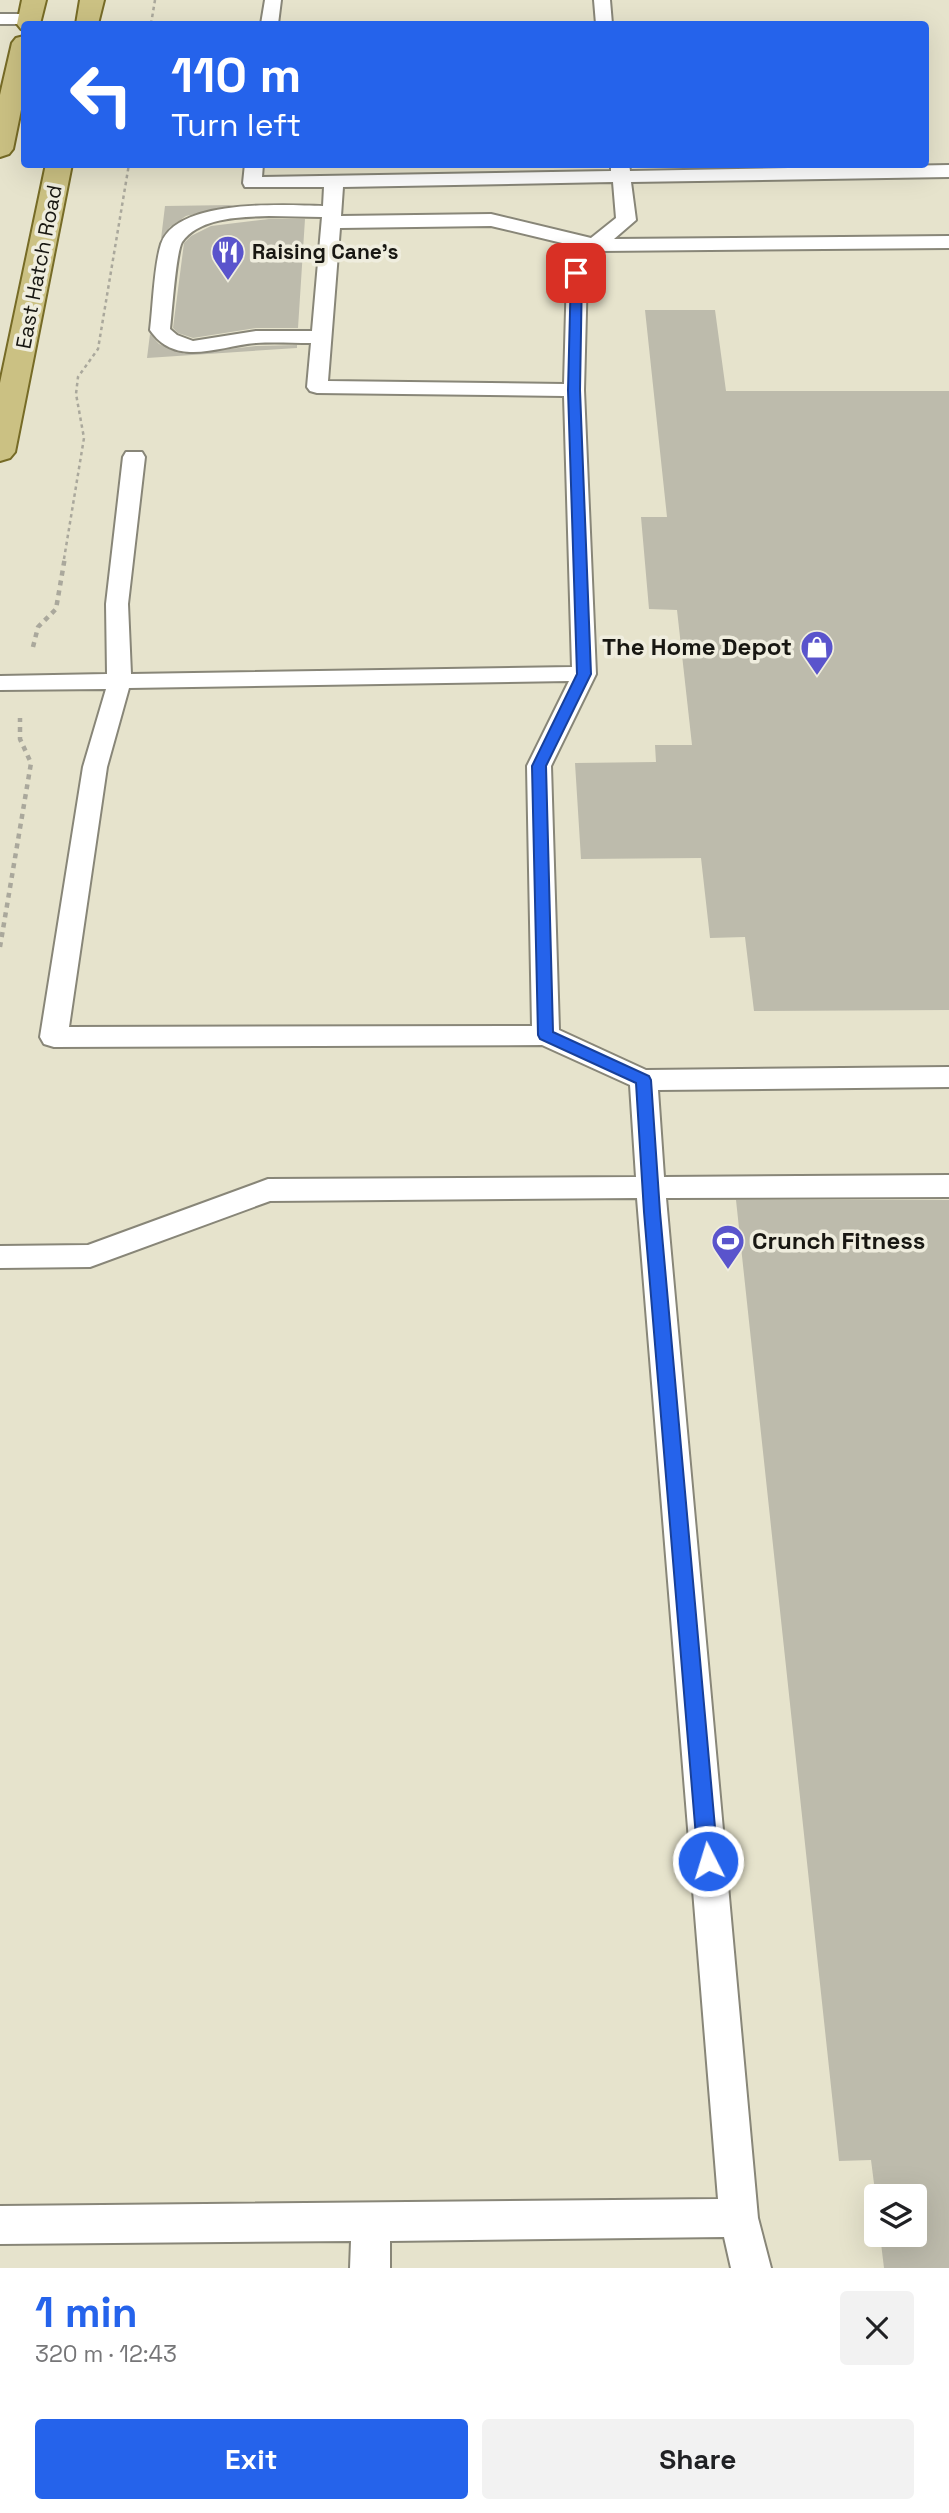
<!DOCTYPE html>
<meta charset="utf-8">
<style>
:root{--surface:#fff;--page:#f2f2f2;--text:#202124;--muted:#757577;--accent:#2563eb}
body{margin:0;font-family:"Space Grotesk",sans-serif;background:var(--page);color:var(--text);height:100vh;display:flex;flex-direction:column;font-size:26px;white-space:nowrap}
*{box-sizing:border-box;margin:0}
p{font-size:23px;color:var(--muted)}
.icon{flex:none;width:38px;height:38px;fill:none;stroke:currentColor;stroke-width:2;stroke-linecap:round;stroke-linejoin:round}
.map{position:relative;height:2268px;overflow:hidden}
.sheet{display:flex;flex-direction:column;background:var(--surface);flex:1}
.sheet>*{flex:none}
.hud{position:absolute;left:21px;top:21px;width:908px;height:147px;border-radius:7px;box-shadow:0 7px 28px #0002;background:#2563eb;color:#fff;overflow:hidden}
.fabs{position:absolute;left:864px;top:2184px;display:grid;gap:14px}
.fabs a{display:grid;place-items:center;width:63px;height:63px;border-radius:7px;background:var(--surface);box-shadow:0 7px 28px #0002;font-size:35px}
.pin{position:absolute;display:grid;place-items:center;width:60px;height:60px;color:#fff;margin:-30px;border-radius:14px;box-shadow:0 4px 10px #0006}
.me{position:absolute;width:77px;margin:-38px;rotate:355deg;stroke-linejoin:round;filter:drop-shadow(0 0 5px #0008)}
.turn{display:flex;align-items:center;gap:24px;height:147px;padding:0 35px;font-size:32px}
.turn .icon{width:91px;height:91px;stroke-width:2.5}
.turn b{display:block;font-size:49px;line-height:60px}
.round{display:grid;place-items:center;flex:none;width:74px;height:74px;border-radius:7px;background:var(--page)}
.overview{display:flex;align-items:center;justify-content:space-between;height:119px;padding:0 35px}
h1{font-size:42px;font-weight:600;line-height:52px;color:var(--accent)}
.primary-button{display:flex;gap:14px;margin-top:auto;padding:14px 35px}
.primary-button a{flex:1;height:80px;border-radius:7px;background:var(--accent);color:#fff;font-size:28px;font-weight:600;line-height:80px;text-align:center}
.primary-button a+a{background:var(--page);color:var(--text)}
.map>svg:first-child{display:block}
.built{fill:#e6e3cc;fill-rule:evenodd}
.building{fill:#bdbbac}
.lines{fill:none;stroke-linecap:round;stroke-linejoin:round}
.service-casing{stroke:#888678;stroke-width:4}
.primary-casing{stroke:#766b26;stroke-width:4}
.path-far1{stroke:#aaa89c;stroke-width:2.5;stroke-dasharray:3.5 3.5;stroke-linecap:butt}
.path{stroke:#aaa89c;stroke-width:4.5;stroke-dasharray:5 5;stroke-linecap:butt}
.service{fill:#fff;fill-rule:evenodd}
.primary{fill:#cbc183;fill-rule:evenodd}
.route{fill:#2563eb;stroke:#184099;stroke-width:2}
.labels{text-anchor:middle;stroke-width:7;stroke-linejoin:round;paint-order:stroke}
.far-poi-label{font-size:21px;font-weight:bold;fill:#181712;stroke:#efedde;text-anchor:start}
.far-street-label{font-size:21px;fill:#181712;stroke:#efedde}
.poi-label{font-size:24px;font-weight:bold;fill:#181712;stroke:#efedde;text-anchor:end}
</style>
<div class="map">
<svg width="949" height="2268" viewBox="0 0 949 2268">
<rect width="100%" height="100%" fill="#efedde"/>
<path class="built" d="M0 0H949V2268H0ZM24 24H926V164H24ZM877 2196H915V2235H877Z"/>
<path class="building" d="M233 205 186 216 170 227 161 239 165 206Z
M269 219H305L298 328H256L193 338 178 333 173 328 184 243 191 236 211 226Z
M645 310H715L726 391H949V1010L754 1011 745 937 710 938 701 858 581 859 575 763 656 762 655 745H692L677 610 649 609 641 517H667Z
M150 334 159 344 185 354 256 346 297 345V348L147 358Z
M736 1200H949V2268H884L880 2235H915V2196H877V2207L871 2160 839 2161Z"/>
<g class="lines">
<defs>
<path id="service" d="M265 0H281L278 24H261Z
M594 0H610L612 24H596Z
M0 14H30L39 19 30 24H0Z
M245 164H263L262 177 611 171V164H629L630 171 949 165V177L631 182 636 220 614 239 949 236V248L601 251 587 273 584 390 596 674 551 766 559 1030 646 1070 949 1067V1087L658 1090 664 1177 949 1175V1197L666 1198 758 2218 771 2268H731L724 2237 390 2241V2268H350L351 2241 0 2244V2206L718 2199 637 1198 270 1201 90 1267 0 1268V1246L88 1245 268 1179 636 1177 630 1085 542 1045 54 1047 44 1044 40 1037 83 767 106 689 0 690V676L107 674 106 604 123 457 126 452H142L145 457 128 604 131 674 572 667 564 396 317 393 310 391 307 387 311 343C292 343 274 342 256 343 219 346 176 368 150 330 153 306 154 266 161 244 177 198 285 205 323 206L324 187H245L243 183ZM613 182 616 218 591 238 491 214 341 216 343 187ZM269 216 322 217 312 331H256L193 341 177 335 170 329C172 313 176 252 182 242 200 217 241 217 269 216ZM491 226 583 248 567 273 564 384 328 381 340 228ZM569 681 527 766 532 1026 69 1027 107 767 129 688Z"/>
<path id="primary" d="M22 0H46L40 24H24V30L21 29 17 24Z
M80 0H104L98 24H76Z
M24 36V95L13 149 9 154 0 157V95L12 43 16 38Z
M46 164H72L15 452 10 458 0 461V383Z"/>
</defs>
<use href="#service" class="service-casing"/>
<use href="#primary" class="primary-casing"/>
<path class="path-far1" d="M151 24 155 0
M64 559 84 438 76 394 78 377 98 349 129 164"/>
<path class="path" d="M33 647 38 627 56 609 65 557
M0 947 31 763 20 739V718"/>
<use href="#service" class="service"/>
<use href="#primary" class="primary"/>
</g>
<path class="route" d="M576 269 582 273 580 390 591 674 546 766 553 1032 649 1076 651 1080 660 1212 718 1861 715 1867 708 1870 701 1867 698 1861 644 1212 636 1083 540 1039 538 1035 532 766 577 674 568 390 571 273Z"/>
<defs>
<symbol id="restaurant-pin" viewBox="-11 -11 22 30"><path d="M0 17L-7.5 6A9.5 9.5 0 1 1 7.5 6Z" fill="#5a54cc" stroke="#efedde"/><path d="M-5-6h1v4h1v-4h1v4h1v-4h1v5L-1.5 .5V6h-2V.5L-5-1ZM5-6V6H3V1.5H1.5Q1.5-4 5-6Z" fill="#fff"/></symbol>
<symbol id="shop-pin" viewBox="-11 -11 22 30"><path d="M0 17L-7.5 6A9.5 9.5 0 1 1 7.5 6Z" fill="#5a54cc" stroke="#efedde"/><path d="M-5-2.5h2.3a2.7 3.5 0 0 1 5.4 0H5L5.5 6h-11ZM-1.5-2.5h3a1.5 2.3 0 0 0-3 0Z" fill="#fff"/></symbol>
<symbol id="stadium-pin" viewBox="-11 -11 22 30"><path d="M0 17L-7.5 6A9.5 9.5 0 1 1 7.5 6Z" fill="#5a54cc" stroke="#efedde"/><path d="M0-5a6.5 5 0 1 0 0 10a6.5 5 0 1 0 0-10ZM-3.5-1.8h7v3.6h-7Z" fill="#fff"/></symbol>
</defs>
<g fill-rule="evenodd">
<use href="#restaurant-pin" x="209" y="233" width="38" height="52"/>
<use href="#shop-pin" x="798" y="628" width="38" height="52"/>
<use href="#stadium-pin" x="709" y="1222" width="38" height="52"/>
</g>
<g class="labels">
<g class="far-poi-label">
<text x="252" y="259">Raising Cane's</text>
</g>
<g class="far-street-label">
<text transform="translate(39 267) rotate(-79)" y="7">East Hatch Road</text>
</g>
<g class="poi-label">
<text x="792" y="655">The Home Depot</text>
<text x="752" y="1249" text-anchor="start">Crunch Fitness</text>
</g>
</g>
</svg>
<div class="fabs">
<a><svg class="icon" aria-label="layers" viewBox="0 0 24 24"><path d="M12 4l9 5-9 5-9-5zM3 14l9 5 9-5"/></svg></a>
</div>
<div class="pin" style="left:576px;top:273px;background:#d93025"><svg class="icon" aria-label="arrive" viewBox="0 0 24 24"><path d="M6 21V4h12l-3 4 3 4H6"/></svg></div>
<svg class="me" style="left:708px;top:1861px" viewBox="-20 -20 40 40"><circle r="17" fill="#2563eb" stroke="#fff" stroke-width="3"/><path d="M0-11L8 9 0 5-8 9z" fill="#fff"/></svg>
<div class="hud">
<div class="turn"><svg class="icon" aria-label="left" viewBox="0 0 24 24"><path d="M17 20v-9H6M10 6l-5 5 5 5"/></svg><div><b>110 m</b>Turn left</div></div>
</div>
</div>
<section class="sheet">
<div class="overview"><div><h1>1 min</h1><p>320 m · 12:43</p></div><a class="round"><svg class="icon" aria-label="close" viewBox="0 0 24 24"><path d="M6 6l12 12M18 6L6 18"/></svg></a></div>
<div class="primary-button"><a>Exit</a><a>Share</a></div>
</section>
